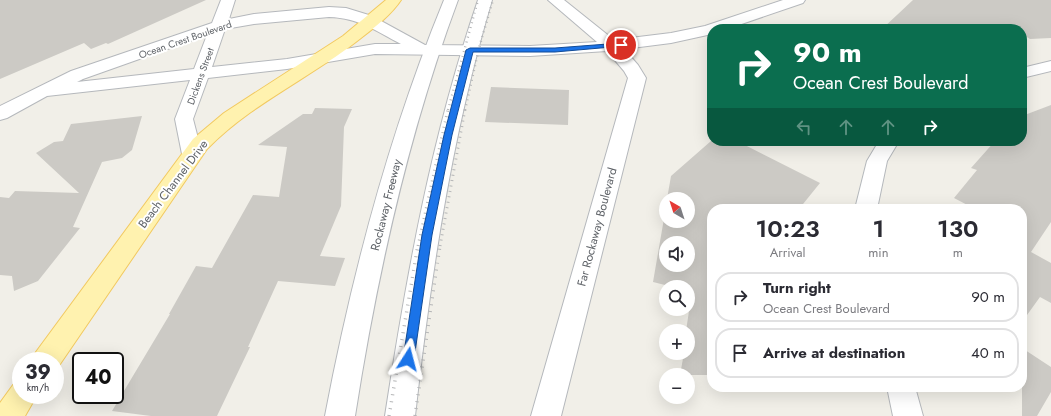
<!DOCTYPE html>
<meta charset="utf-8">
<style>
:root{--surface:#fff;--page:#f2f2f3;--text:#2b2b33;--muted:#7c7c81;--line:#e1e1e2}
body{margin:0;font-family:Jost,sans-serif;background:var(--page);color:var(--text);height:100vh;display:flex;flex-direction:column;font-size:15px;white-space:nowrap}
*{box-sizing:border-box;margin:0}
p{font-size:13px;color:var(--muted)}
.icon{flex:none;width:22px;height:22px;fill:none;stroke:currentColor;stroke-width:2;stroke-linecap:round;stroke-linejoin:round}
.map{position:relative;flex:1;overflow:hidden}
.side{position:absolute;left:707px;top:204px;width:320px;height:188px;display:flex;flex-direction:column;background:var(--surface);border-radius:16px;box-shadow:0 4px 16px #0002}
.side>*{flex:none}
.guide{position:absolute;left:707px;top:24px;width:320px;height:122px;border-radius:16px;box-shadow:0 4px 16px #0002;background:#0b6e4f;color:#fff;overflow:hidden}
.needle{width:26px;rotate:321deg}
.controls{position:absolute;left:659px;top:192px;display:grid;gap:8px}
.controls a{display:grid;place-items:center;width:36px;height:36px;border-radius:50%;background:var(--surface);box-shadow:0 4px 16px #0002;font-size:20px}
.speed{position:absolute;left:12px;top:352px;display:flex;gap:8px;font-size:20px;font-weight:700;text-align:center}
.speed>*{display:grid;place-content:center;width:52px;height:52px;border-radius:50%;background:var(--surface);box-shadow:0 4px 16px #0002;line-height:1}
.speed small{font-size:10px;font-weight:400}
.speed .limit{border:2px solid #111;border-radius:6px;background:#fff;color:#111}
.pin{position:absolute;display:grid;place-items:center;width:34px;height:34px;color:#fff;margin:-17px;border:2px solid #fff;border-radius:50%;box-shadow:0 1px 4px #0007}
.me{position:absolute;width:44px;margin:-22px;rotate:9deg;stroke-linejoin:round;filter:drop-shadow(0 0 3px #0008)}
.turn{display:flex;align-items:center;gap:14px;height:84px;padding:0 20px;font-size:18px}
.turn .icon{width:52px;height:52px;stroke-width:2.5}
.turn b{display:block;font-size:28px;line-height:34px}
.lanes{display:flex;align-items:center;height:38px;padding:0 20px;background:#0003;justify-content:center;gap:20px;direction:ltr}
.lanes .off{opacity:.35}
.eta{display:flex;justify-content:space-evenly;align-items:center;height:68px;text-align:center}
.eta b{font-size:24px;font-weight:600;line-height:28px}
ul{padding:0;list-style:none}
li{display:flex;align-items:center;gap:12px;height:50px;margin:0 8px 6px;padding:0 12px;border:2px solid var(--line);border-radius:16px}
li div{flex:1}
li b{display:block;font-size:15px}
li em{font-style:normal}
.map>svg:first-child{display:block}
.building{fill:#cccac5;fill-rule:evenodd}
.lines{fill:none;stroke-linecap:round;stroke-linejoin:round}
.minor-casing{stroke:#b5b8bc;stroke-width:2}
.tertiary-casing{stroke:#b5b8bc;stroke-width:2}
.primary-casing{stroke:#f2c960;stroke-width:2}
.minor{fill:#fff;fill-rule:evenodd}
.tertiary{fill:#fff;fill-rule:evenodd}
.primary{fill:#fff2af;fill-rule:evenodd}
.rail-far2{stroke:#b6b7b8;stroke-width:2.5;stroke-dasharray:1 4;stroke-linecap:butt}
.rail-far1{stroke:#b6b7b8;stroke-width:3;stroke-dasharray:1 4.5;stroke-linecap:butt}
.rail{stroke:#b6b7b8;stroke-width:3.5;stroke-dasharray:1 6;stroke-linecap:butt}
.route{fill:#1a73e8;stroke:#114b97}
.labels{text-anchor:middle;stroke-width:4;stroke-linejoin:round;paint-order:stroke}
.far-street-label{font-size:10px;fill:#5f6368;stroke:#fff}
.street-label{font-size:12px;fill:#5f6368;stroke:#fff}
</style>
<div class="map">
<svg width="1051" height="416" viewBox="0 0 1051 416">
<rect width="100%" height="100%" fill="#f1efe8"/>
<path class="building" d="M0 0H206L108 44 106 43 91 49 84 43 0 79Z
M913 0H1051V38L1030 39 1022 34V29H882Z
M491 87 569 90 568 125 485 122Z
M1051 105V222L1031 252 1051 263V303L1040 297 1022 322V209H975L954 198 977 170 971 168 995 141H1022V116Z
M315 108 352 109 344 127 341 206 320 256 345 258 335 286 278 281 248 347H250L217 416H151L112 411 170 314H169L196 266 212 268 253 195 279 197 287 147 258 145 303 114H312Z
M142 116 132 150 122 158 102 162 73 227 80 228 38 281 14 291 12 276 0 275V197L9 198 15 191 79 193 36 153 54 142 63 141 71 124Z
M711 141H737L820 183 799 209H712V375H680L684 353H688V331H686L692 291 688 290V287H673L653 282 666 207V221H688V199H667L671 176ZM666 243H688V265H666Z
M1022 348 1051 367V392L1037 416H1022Z"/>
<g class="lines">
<defs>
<path id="minor" d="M221 0H235L229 19 254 14 329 7 346 8 372 16 425 45 530 46 597 42 548 0H564L614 40 671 33 705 26 783 0H805L803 3 727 29H712V34L671 43 624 49 638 65 646 78 561 416H531L628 78 624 71 607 51 530 56 375 54 287 69 208 78 193 119 202 154 199 159 192 161 185 159 182 154 175 119 190 80 47 96 7 118 0 120V106L71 71 212 23ZM329 17C359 18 376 31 401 44H375L287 59 212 67 225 29 254 24ZM207 35 194 69 77 82 83 79Z
M1051 61V71L1022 78V68Z
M879 141H899L887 161 877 209H855L867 161Z
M887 387H915L923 416H893Z"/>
<path id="tertiary" d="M444 0H458C408 134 377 275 355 416H325C352 274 389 134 444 0Z
M478 0H492C451 138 431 274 415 416H385C407 273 431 138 478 0Z"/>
<path id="primary" d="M386 0H401C391 15 375 27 361 38 312 77 252 103 207 149L56 370 55 361H32L36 352 193 139 224 113 343 36Z
M21 382V395H37L25 416H0V403L13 385Z"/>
</defs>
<use href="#minor" class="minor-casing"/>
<use href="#tertiary" class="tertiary-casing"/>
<use href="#primary" class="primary-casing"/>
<use href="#minor" class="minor"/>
<use href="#tertiary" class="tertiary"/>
<use href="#primary" class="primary"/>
<path class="rail-far2" d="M448 110 478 0
M465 110 479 48 493 0"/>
<path class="rail-far1" d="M418 246 448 109
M440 246 465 109"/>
<path class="rail" d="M389 416 418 245
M415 416 440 245"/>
</g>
<path class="route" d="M621 43H623V46L555 52H473L452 135 432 235 414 359 412 362 408 364 404 362 403 359 422 235 444 135 466 50 470 48H555Z"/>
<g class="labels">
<g class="far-street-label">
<text transform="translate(185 39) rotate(-19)" y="4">Ocean Crest Boulevard</text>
<text transform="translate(200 76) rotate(-70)" y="4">Dickens Street</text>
</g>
<g class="street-label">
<text transform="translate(173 184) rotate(-53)" y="4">Beach Channel Drive</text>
<text transform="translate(386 205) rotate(-76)" y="4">Rockaway Freeway</text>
<text transform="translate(597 227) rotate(-75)" y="4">Far Rockaway Boulevard</text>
</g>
</g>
</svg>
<div class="controls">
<a><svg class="needle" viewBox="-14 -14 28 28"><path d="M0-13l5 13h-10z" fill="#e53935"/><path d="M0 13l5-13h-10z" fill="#7c7c81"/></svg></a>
<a><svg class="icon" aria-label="sound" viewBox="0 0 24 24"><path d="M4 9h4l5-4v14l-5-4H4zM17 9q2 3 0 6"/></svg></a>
<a><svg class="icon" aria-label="search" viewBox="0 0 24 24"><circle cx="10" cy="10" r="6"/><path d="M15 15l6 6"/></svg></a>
<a>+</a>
<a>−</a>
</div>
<div class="speed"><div>39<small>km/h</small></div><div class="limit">40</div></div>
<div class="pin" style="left:621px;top:45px;background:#d93025"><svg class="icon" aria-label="arrive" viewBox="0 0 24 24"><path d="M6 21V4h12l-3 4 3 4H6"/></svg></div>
<svg class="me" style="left:408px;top:359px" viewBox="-20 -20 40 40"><path d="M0-17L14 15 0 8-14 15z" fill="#1a73e8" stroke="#fff" stroke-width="4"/></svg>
<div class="guide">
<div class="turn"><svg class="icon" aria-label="right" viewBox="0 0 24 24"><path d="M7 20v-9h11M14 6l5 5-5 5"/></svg><div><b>90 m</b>Ocean Crest Boulevard</div></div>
<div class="lanes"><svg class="icon off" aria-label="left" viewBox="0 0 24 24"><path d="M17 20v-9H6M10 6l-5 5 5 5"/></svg><svg class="icon off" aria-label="ahead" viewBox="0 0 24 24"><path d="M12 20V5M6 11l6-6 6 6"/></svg><svg class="icon off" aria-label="ahead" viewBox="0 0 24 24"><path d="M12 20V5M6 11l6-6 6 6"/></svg><svg class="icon" aria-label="right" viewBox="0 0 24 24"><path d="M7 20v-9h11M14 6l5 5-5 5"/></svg></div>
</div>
<section class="side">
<div class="eta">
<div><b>10:23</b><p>Arrival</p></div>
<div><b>1</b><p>min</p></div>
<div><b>130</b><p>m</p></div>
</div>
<ul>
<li><svg class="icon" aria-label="right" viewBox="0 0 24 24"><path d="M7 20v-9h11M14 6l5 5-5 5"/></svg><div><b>Turn right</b><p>Ocean Crest Boulevard</p></div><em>90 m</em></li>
<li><svg class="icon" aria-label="arrive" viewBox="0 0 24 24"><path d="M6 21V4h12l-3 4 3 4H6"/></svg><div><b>Arrive at destination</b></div><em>40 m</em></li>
</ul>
</section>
</div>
